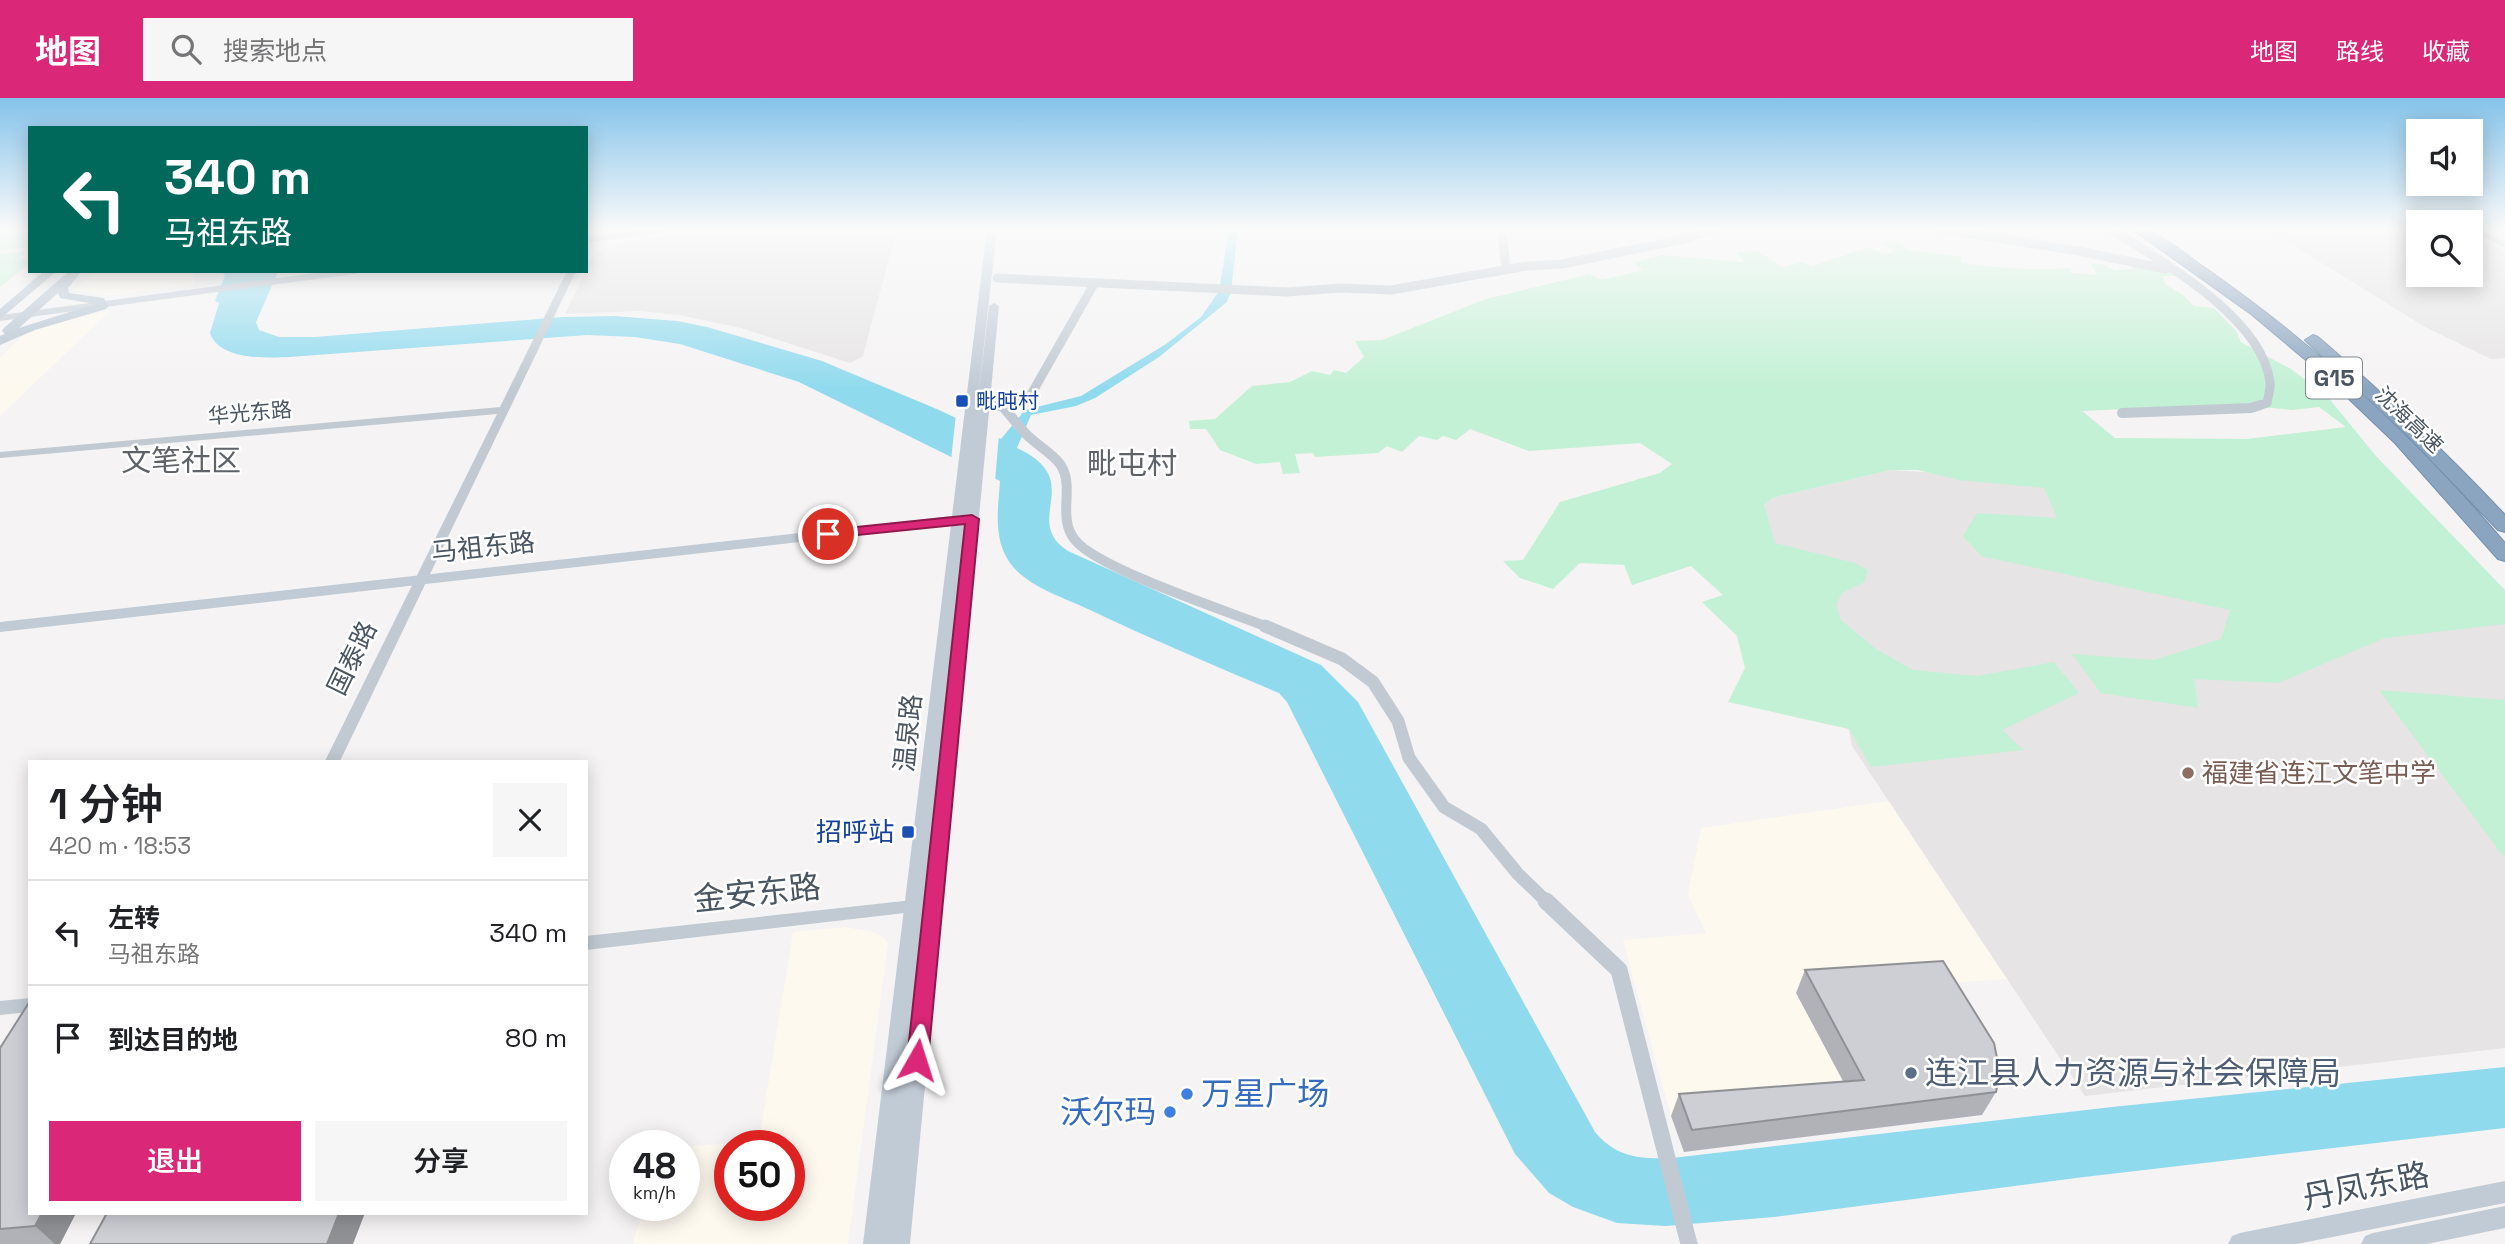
<!DOCTYPE html>
<html lang="zh">
<meta charset="utf-8">
<style>
:root{--surface:#fff;--page:#f6f6f6;--text:#202124;--muted:#757577;--line:#e0e0e0;--accent:#db2777}
body{margin:0;font-family:"Space Grotesk","Noto Sans SC",sans-serif;background:var(--page);color:var(--text);height:100vh;display:flex;flex-direction:column;font-size:26px;white-space:nowrap}
*{box-sizing:border-box;margin:0}
p{font-size:23px;color:var(--muted)}
.icon{flex:none;width:38px;height:38px;fill:none;stroke:currentColor;stroke-width:2;stroke-linecap:round;stroke-linejoin:round}
.map{position:relative;flex:1;overflow:hidden}
.drawer{position:absolute;left:28px;top:662px;width:560px;height:455px;display:flex;flex-direction:column;background:var(--surface);border-radius:0px;box-shadow:0 4px 18px #0003}
.drawer>*{flex:none}
.banner{position:absolute;left:28px;top:28px;width:560px;height:147px;border-radius:0px;box-shadow:0 4px 18px #0003;background:#00695c;color:#fff;overflow:hidden}
.controls{position:absolute;left:2406px;top:21px;display:grid;gap:14px}
.controls a{display:grid;place-items:center;width:77px;height:77px;border-radius:0px;background:var(--surface);box-shadow:0 4px 18px #0003;font-size:35px}
.speed{position:absolute;left:609px;top:1032px;display:flex;gap:14px;font-size:35px;font-weight:700;text-align:center}
.speed>*{display:grid;place-content:center;width:91px;height:91px;border-radius:50%;background:var(--surface);box-shadow:0 4px 18px #0003;line-height:1}
.speed small{font-size:18px;font-weight:400}
.speed .limit{border:10px solid #d22;background:#fff;color:#111}
.pin{position:absolute;display:grid;place-items:center;width:60px;height:60px;color:#fff;margin:-30px;border:4px solid #fff;border-radius:50%;box-shadow:0 2px 7px #0007}
.me{position:absolute;width:77px;margin:-38px;rotate:6deg;stroke-linejoin:round;filter:drop-shadow(0 0 5px #0008)}
.turn{display:flex;align-items:center;gap:24px;height:147px;padding:0 21px;font-size:32px}
.turn .icon{width:91px;height:91px;stroke-width:2.5}
.turn b{display:block;font-size:49px;line-height:60px}
.round{display:grid;place-items:center;flex:none;width:74px;height:74px;border-radius:0px;background:var(--page)}
.summary{display:flex;align-items:center;justify-content:space-between;height:119px;padding:0 21px}
h1{font-size:42px;font-weight:600;line-height:52px}
.action{display:flex;gap:14px;margin-top:auto;padding:14px 21px}
.action a{flex:1;height:80px;border-radius:0px;background:var(--accent);color:#fff;font-size:28px;font-weight:600;line-height:80px;text-align:center}
.action a+a{background:var(--page);color:var(--text)}
ul{padding:0;list-style:none}
li{display:flex;align-items:center;gap:21px;height:105px;padding:0 21px;border-top:2px solid var(--line)}
li div{flex:1}
li b{display:block;font-size:26px}
li em{font-style:normal}
header{display:flex;align-items:center;gap:42px;box-sizing:border-box;height:98px;padding:0 35px;background:var(--accent);color:#fff}
header strong{font-size:33px}
nav{display:flex;gap:38px;margin-inline-start:auto;font-size:24px}
.search{width:490px;height:63px;background:var(--page);display:flex;align-items:center;gap:18px;box-sizing:border-box;padding:0 24px;border-radius:0px;color:var(--muted);font-size:26px}
.map>svg:first-child{display:block}
.commercial{fill:#fdf9ef;fill-rule:evenodd}
.education{fill:#e6e4e5}
.green{fill:#c3f1d5;fill-rule:evenodd}
.water{fill:#90daee}
.pier{fill:#f5f3f3}
.lines{fill:none;stroke-linecap:round;stroke-linejoin:round}
.motorway-casing{stroke:#7690ad;stroke-width:2}
.minor-far3{stroke:#c1cad2;stroke-width:9}
.minor-far2{stroke:#c1cad2;stroke-width:10}
.minor-far1{stroke:#c1cad2;stroke-width:13}
.minor{stroke:#c1cad2;stroke-width:17}
.tertiary{fill:#c1cad2;fill-rule:evenodd}
.secondary{fill:#c1cbd6;fill-rule:evenodd}
.primary{fill:#b3c2d1;fill-rule:evenodd}
.motorway{fill:#8ba5c1;fill-rule:evenodd}
.wall{fill:#b0b2b7}
.shaded-wall{fill:#909195}
.building{fill:#cdcfd5;stroke:#909195;stroke-width:2}
.route{fill:#db2777;stroke:#8e194d;stroke-width:2}
.transit-dot{fill:#1a4fb4;stroke:#fff;stroke-width:2.5}
.education-dot{fill:#8d6e63;stroke:#fff;stroke-width:2.5}
.service-dot{fill:#5c6f8a;stroke:#fff;stroke-width:2.5}
.shop-dot{fill:#3f7fe0;stroke:#fff;stroke-width:2.5}
.labels{text-anchor:middle;stroke-width:5;stroke-linejoin:round;paint-order:stroke}
.far-transit-label{font-size:21px;fill:#164399;stroke:#fff;text-anchor:start}
.far-street-label{font-size:21px;fill:#4a5661;stroke:#fff}
.shield{fill:#fff;stroke:#808990;stroke-width:2}
.shield-label{font-size:24px;font-weight:bold;fill:#4a5661}
.street-label{font-size:26px;fill:#4a5661;stroke:#fff}
.education-label{font-size:26px;fill:#785e54;stroke:#fff;text-anchor:start}
.transit-label{font-size:26px;fill:#164399;stroke:#fff;text-anchor:end}
.quarter-label{font-size:30px;fill:#5f6368;stroke:#fff}
.near-street-label{font-size:32px;fill:#4a5661;stroke:#fff}
.near-service-label{font-size:32px;fill:#4e5e75;stroke:#fff;text-anchor:start}
.near-shop-label{font-size:32px;fill:#366cbe;stroke:#fff;text-anchor:start}
</style>
<header>
<strong>地图</strong>
<div class="search"><svg class="icon" aria-label="search" viewBox="0 0 24 24"><circle cx="10" cy="10" r="6"/><path d="M15 15l6 6"/></svg>搜索地点</div>
<nav><a>地图</a><a>路线</a><a>收藏</a></nav>
</header>
<div class="map">
<svg width="2505" height="1146" viewBox="0 0 2505 1146">
<rect width="100%" height="100%" fill="#f5f3f3"/>
<path class="commercial" d="M95 173H193L195 186 111 197 74 192Z
M111 212 0 318V259L30 232Z
M1889 703 2007 881 1797 895 1853 1004 1671 1018 1623 842 1706 835 1688 797 1701 730Z
M844 829 871 833 883 839 888 846 848 1146H633L643 1108H684V1049L759 1043 793 834ZM730 1048H789V1108H730Z"/>
<path class="education" d="M723 131H897L863 258 850 265 741 230 679 217 640 213 565 216 592 160 604 151 628 143Z
M2267 131H2418V177H2471V136L2500 151 2505 154V260L2491 261 2425 229Z
M1891 372 2039 381 2505 512V950L2085 998 1852 648 1830 527 1775 445 1764 411 1765 404 1772 400Z"/>
<path class="green" d="M0 131H30V149L0 152Z
M1897 142 1909 152 1961 159V165C1998 170 2032 173 2069 170L2072 175 2097 177 2091 166H2102L2115 173 2135 170 2118 162 2159 164 2176 178H2163L2166 187 2182 196 2194 208 2214 210 2236 233 2241 244 2291 271 2327 298 2375 357 2505 492V526L2385 540 2278 585 2194 581 2198 610 2101 595 2072 556 2154 562 2221 541 2230 512 1981 458 1963 438 1977 415 2057 420 2044 390 1959 382 1918 372H1891L1772 400 1764 407 1775 445 1855 465 1868 472 1865 484 1842 495 1836 507 1841 522 1876 551 1913 572 1977 578 2054 564 2079 595 2002 632 2024 652 1871 669 1849 631 1728 604 1745 570 1737 538 1702 504 1723 497 1691 468 1632 487 1624 467 1580 465 1553 491 1520 480 1503 463 1523 462 1560 404 1660 375 1672 366 1640 345 1529 353 1470 331 1456 342 1443 338 1437 342 1419 338 1402 354 1387 348 1378 355 1315 359 1313 355 1295 356 1300 375 1283 376 1280 364 1256 366 1220 352 1206 331H1190L1189 323 1215 321 1252 288 1290 284 1312 273 1330 277 1334 272 1346 275 1364 259 1355 243 1382 242 1486 201 1590 176 1602 182 1643 172 1633 165 1661 157 1744 164 1736 155 1756 152 1782 169 1803 164 1812 168 1869 149 1884 156 1894 154 1880 144ZM2234 306 2292 312 2319 309 2346 329 2247 341 2115 340 2082 313Z
M26 154 18 161H30V165L0 189V156Z
M2379 592 2505 602V758H2503Z"/>
<path class="water" d="M1229 131H1238L1231 194 1227 204 1159 259 1095 300 1076 308 1031 317 1017 350C1088 383 1020 422 1068 453L1321 567 1358 604 1595 1034C1617 1060 1640 1061 1672 1060L2112 1009 2505 969V1030L2084 1079 1774 1119 1666 1128 1617 1125 1573 1109 1549 1095 1515 1056 1287 604 1279 595C1215 568 1151 541 1088 511 1064 500 1032 490 1014 470 992 445 998 413 1000 383L799 284 680 246 635 239 587 237 289 259C265 260 219 262 210 235L219 205 215 203 225 178 221 173 278 174 256 224 259 232 279 239H315L563 219 615 218 677 223 707 229 822 263 939 312 1001 341 1025 312 1081 298 1166 246 1201 219 1219 193Z"/>
<path class="pier" d="M956 316 999 336 995 384 951 362Z"/>
<g class="lines">
<defs>
<path id="motorway" d="M2132 131C2158 131 2183 155 2205 170 2318 248 2416 341 2505 445V463L2498 461 2395 345 2325 278 2251 216Z
M2313 237 2318 239C2383 295 2446 354 2505 417V434L2498 432 2406 336 2308 245 2305 242Z"/>
</defs>
<use href="#motorway" class="motorway-casing"/>
<path class="minor-far3" d="M1502 131 1506 172
M1939 131 2079 153 2166 171
M2110 131C2160 162 2262 219 2270 284 2271 291 2268 298 2267 305L2255 309
M997 180 1287 194 1340 190 1391 192 1527 168 1562 166 1680 142 1716 131
M992 309 1025 304 1029 300 1094 186"/>
<path class="minor-far2" d="M1003 309C1011 318 1019 329 1027 337 1037 347 1052 355 1060 366 1076 389 1056 418 1075 442 1098 471 1230 514 1270 530
M984 310 1003 307
M2122 315 2251 310 2260 307"/>
<path class="minor-far1" d="M1265 528 1342 561 1373 584 1398 623 1409 660 1444 709 1481 731 1518 776 1548 805"/>
<path class="minor" d="M1546 803 1619 872 1689 1146"/>
<path class="tertiary" d="M587 131H595L590 143 586 146Z
M2471 131H2480L2505 144V150L2471 133Z
M567 173H576L340 663H325L497 316 0 360V354L500 309Z
M922 801 928 802 930 807 928 812 922 813 586 852V838Z
M30 900V914L0 917V903Z"/>
<path class="secondary" d="M648 131H672L667 134 586 145V139Z
M987 131H997L978 301 989 208 994 205 999 208 910 1146H863L951 427 0 534V524L952 418Z
M330 173H360L355 176 0 223V217Z
M2505 1083V1105L2297 1146H2228L2232 1138 2240 1135Z
M2505 1108V1130L2427 1146H2361L2365 1138 2373 1135Z"/>
<path class="primary" d="M44 173H57L0 221V211Z
M69 173H82L68 190 69 195 104 200 108 208 106 211 35 232 0 247V238L5 236 2 233 4 230ZM58 195 60 200 95 206 19 230Z"/>
<use href="#motorway" class="motorway"/>
</g>
<path class="wall" d="M1805 872 1996 994 1982 1017 1684 1054 1671 1018 1679 996 1843 983 1796 895Z
M0 950 30 1115H76L60 1146H0Z"/>
<path class="shaded-wall" d="M42 1115H76L60 1146H55L35 1128Z
M339 1115H365L353 1146H327Z"/>
<path class="building" d="M1943 863 1994 945 2000 975 1996 994 1692 1032 1679 996 1864 982 1805 872Z
M30 903V1115H42L35 1128 0 1131V950Z
M107 1115H339L327 1146H90Z"/>
<linearGradient id="sky" x2="0" y2="1"><stop stop-color="#85c3ea"/><stop offset="0.45" stop-color="#fafafa"/><stop offset="1" stop-color="#fafafa" stop-opacity="0"/></linearGradient>
<rect width="2505" height="291" fill="url(#sky)"/>
<path class="route" d="M972 417 979 421 928 962 925 968 917 971 910 968 907 962 965 426 828 440 821 436 828 432Z"/>
<g class="transit-dot">
<rect x="955" y="296" width="14" height="14" rx="3.5"/>
<rect x="901" y="727" width="14" height="14" rx="3.5"/>
</g>
<circle class="education-dot" cx="2188" cy="675" r="7"/>
<circle class="service-dot" cx="1911" cy="975" r="7"/>
<g class="shop-dot">
<circle cx="1187" cy="996" r="7"/>
<circle cx="1170" cy="1014" r="7"/>
</g>
<g class="labels">
<g class="far-transit-label">
<text x="976" y="310">毗旽村</text>
</g>
<g class="far-street-label">
<text transform="translate(250 315) rotate(-5)" y="7">华光东路</text>
<text transform="translate(2409 322) rotate(44)" y="7">沈海高速</text>
</g>
<rect class="shield" x="2306" y="259.5" width="56" height="41" rx="5"/>
<g class="shield-label">
<text x="2334" y="288">G15</text>
</g>
<g class="street-label">
<text transform="translate(483 449) rotate(-6)" y="9">马祖东路</text>
<text transform="translate(352 560) rotate(-64)" y="9">国泰路</text>
<text transform="translate(908 635) rotate(-84)" y="9">温泉路</text>
</g>
<g class="education-label">
<text x="2202" y="684">福建省连江文笔中学</text>
</g>
<g class="transit-label">
<text x="894" y="743">招呼站</text>
</g>
<g class="quarter-label">
<text x="181" y="373">文笔社区</text>
<text x="1132" y="376">毗屯村</text>
</g>
<g class="near-street-label">
<text transform="translate(757 795) rotate(-6)" y="11">金安东路</text>
<text transform="translate(2366 1088) rotate(-11)" y="11">丹凤东路</text>
</g>
<g class="near-service-label">
<text x="1925" y="986">连江县人力资源与社会保障局</text>
</g>
<g class="near-shop-label">
<text x="1201" y="1007">万星广场</text>
<text x="1156" y="1025" text-anchor="end">沃尔玛</text>
</g>
</g>
</svg>
<div class="controls">
<a><svg class="icon" aria-label="sound" viewBox="0 0 24 24"><path d="M4 9h4l5-4v14l-5-4H4zM17 9q2 3 0 6"/></svg></a>
<a><svg class="icon" aria-label="search" viewBox="0 0 24 24"><circle cx="10" cy="10" r="6"/><path d="M15 15l6 6"/></svg></a>
</div>
<div class="speed"><div>48<small>km/h</small></div><div class="limit">50</div></div>
<div class="pin" style="left:828px;top:436px;background:#d93025"><svg class="icon" aria-label="arrive" viewBox="0 0 24 24"><path d="M6 21V4h12l-3 4 3 4H6"/></svg></div>
<svg class="me" style="left:917px;top:962px" viewBox="-20 -20 40 40"><path d="M0-17L14 15 0 8-14 15z" fill="#db2777" stroke="#fff" stroke-width="4"/></svg>
<div class="banner">
<div class="turn"><svg class="icon" aria-label="left" viewBox="0 0 24 24"><path d="M17 20v-9H6M10 6l-5 5 5 5"/></svg><div><b>340 m</b>马祖东路</div></div>
</div>
<section class="drawer">
<div class="summary"><div><h1>1 分钟</h1><p>420 m · 18:53</p></div><a class="round"><svg class="icon" aria-label="close" viewBox="0 0 24 24"><path d="M6 6l12 12M18 6L6 18"/></svg></a></div>
<ul>
<li><svg class="icon" aria-label="left" viewBox="0 0 24 24"><path d="M17 20v-9H6M10 6l-5 5 5 5"/></svg><div><b>左转</b><p>马祖东路</p></div><em>340 m</em></li>
<li><svg class="icon" aria-label="arrive" viewBox="0 0 24 24"><path d="M6 21V4h12l-3 4 3 4H6"/></svg><div><b>到达目的地</b></div><em>80 m</em></li>
</ul>
<div class="action"><a>退出</a><a>分享</a></div>
</section>
</div>
